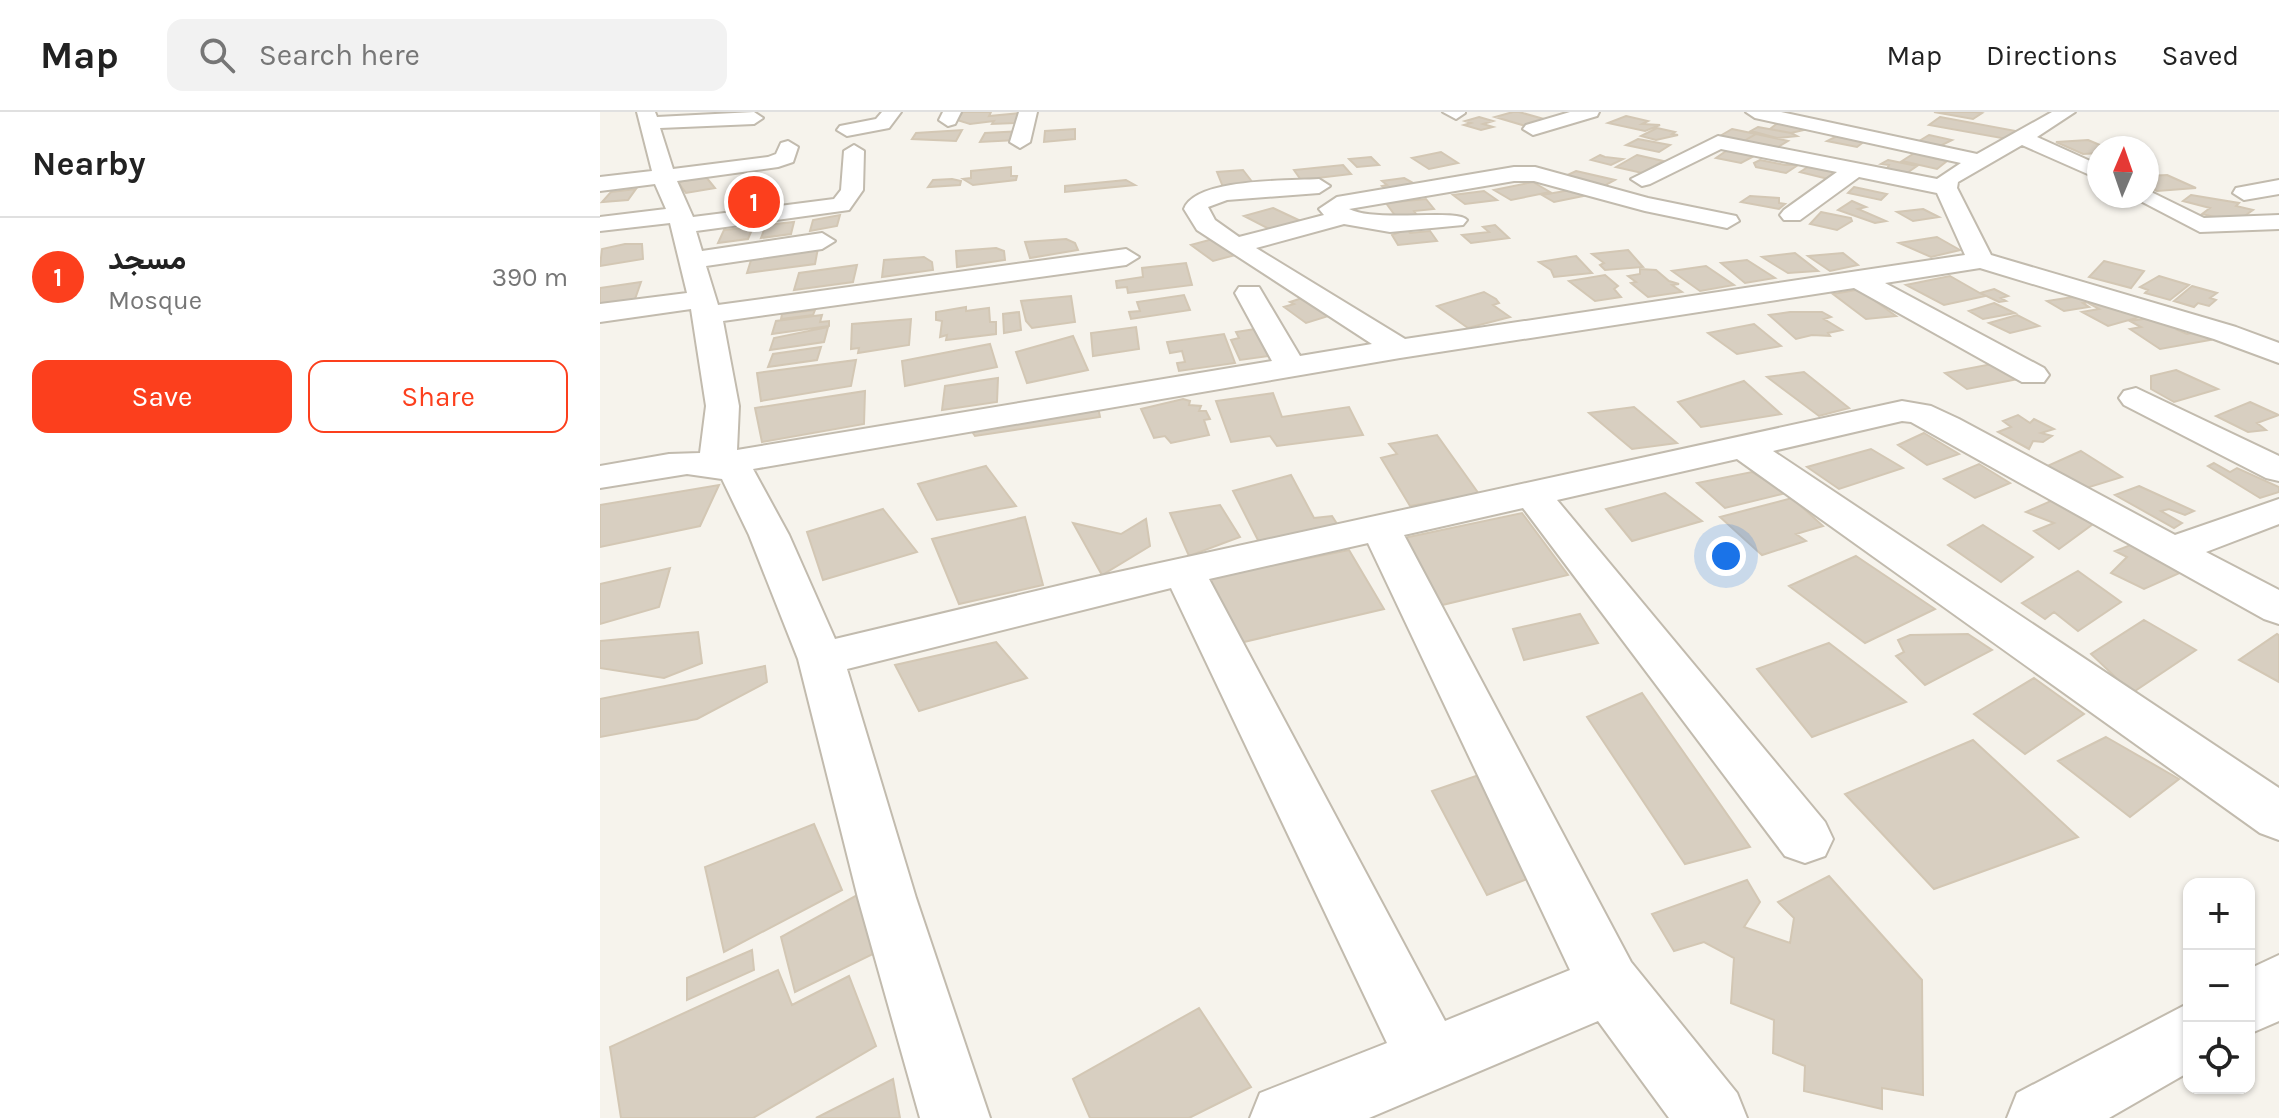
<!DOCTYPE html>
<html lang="en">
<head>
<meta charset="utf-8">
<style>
  :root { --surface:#fff; --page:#f2f2f2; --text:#222; --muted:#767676; --line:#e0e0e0; --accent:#fc3f1d }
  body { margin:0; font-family:Karla,Vazirmatn,sans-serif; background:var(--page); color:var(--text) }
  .controls { position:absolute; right:24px; bottom:24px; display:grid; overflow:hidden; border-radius:16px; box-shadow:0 2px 6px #0004 }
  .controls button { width:72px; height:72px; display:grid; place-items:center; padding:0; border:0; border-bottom:2px solid var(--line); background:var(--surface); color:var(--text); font:40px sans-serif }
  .compass { position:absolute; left:1487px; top:24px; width:72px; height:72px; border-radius:50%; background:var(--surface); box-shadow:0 2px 6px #0004; rotate:2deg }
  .you { position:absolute; left:1126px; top:444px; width:28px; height:28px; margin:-20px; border:6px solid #fff; border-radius:50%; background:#1a73e8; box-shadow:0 0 0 12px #1a73e833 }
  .badge { display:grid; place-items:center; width:52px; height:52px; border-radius:50%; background:var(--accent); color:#fff; font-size:26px; font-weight:700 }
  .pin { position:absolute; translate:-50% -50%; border:4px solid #fff; box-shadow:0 2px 8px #0006 }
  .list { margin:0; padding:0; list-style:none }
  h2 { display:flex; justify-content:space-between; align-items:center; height:104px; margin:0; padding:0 32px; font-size:34px }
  h2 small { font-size:26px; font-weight:400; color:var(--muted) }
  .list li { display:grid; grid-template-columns:52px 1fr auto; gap:24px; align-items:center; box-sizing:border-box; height:120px; padding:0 32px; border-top:2px solid var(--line) }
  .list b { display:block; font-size:30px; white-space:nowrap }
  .list p { margin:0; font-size:26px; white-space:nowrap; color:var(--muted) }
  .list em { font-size:26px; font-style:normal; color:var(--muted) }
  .actions { display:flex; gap:16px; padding:24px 32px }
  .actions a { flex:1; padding:18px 0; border:2px solid var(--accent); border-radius:16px; text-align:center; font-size:28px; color:var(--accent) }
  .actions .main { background:var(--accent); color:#fff }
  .icon { flex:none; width:44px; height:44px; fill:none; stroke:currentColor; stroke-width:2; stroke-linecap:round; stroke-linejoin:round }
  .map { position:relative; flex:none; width:1679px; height:1006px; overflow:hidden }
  header { display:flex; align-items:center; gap:48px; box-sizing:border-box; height:112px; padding:0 40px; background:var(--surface); border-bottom:2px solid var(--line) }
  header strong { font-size:38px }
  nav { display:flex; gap:44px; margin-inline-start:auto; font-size:28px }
  .search { width:560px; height:72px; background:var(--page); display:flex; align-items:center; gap:20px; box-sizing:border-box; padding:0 28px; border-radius:16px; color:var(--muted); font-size:30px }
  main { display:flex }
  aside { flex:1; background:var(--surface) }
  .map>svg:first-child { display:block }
  .building { fill:#d8cfc1; stroke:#d3c7b4; stroke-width:2 }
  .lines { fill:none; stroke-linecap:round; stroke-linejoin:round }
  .minor-casing { stroke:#c2bbae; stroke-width:4 }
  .minor { fill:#fff; fill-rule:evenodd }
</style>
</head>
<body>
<header>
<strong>Map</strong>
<div class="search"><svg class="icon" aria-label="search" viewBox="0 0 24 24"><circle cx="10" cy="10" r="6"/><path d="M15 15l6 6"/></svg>Search here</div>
<nav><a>Map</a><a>Directions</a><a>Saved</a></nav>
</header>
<main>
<aside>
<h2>Nearby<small></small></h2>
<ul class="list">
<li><span class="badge">1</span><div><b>مسجد</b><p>Mosque</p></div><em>390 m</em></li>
</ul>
<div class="actions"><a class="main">Save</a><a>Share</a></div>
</aside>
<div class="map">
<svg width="1679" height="1006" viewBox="0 0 1679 1006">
  <rect width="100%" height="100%" fill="#f6f3ec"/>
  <!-- building -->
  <path class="building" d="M363,0H391L389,4L421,1L415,11L392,12L394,9L370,12L357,8Z
    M913,0H919L951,9L929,15L895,5Z
    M1334,0H1375L1382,1L1373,7Z
    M1026,4L1048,9L1042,12L1060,13L1045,19L1008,11Z
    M879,5L893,9L883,12L893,15L881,18L864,13L871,11L865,9Z
    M1340,5L1416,19L1407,27L1329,13Z
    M1179,10L1208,17L1191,21L1170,17Z
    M1158,15L1191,21L1197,24L1177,26L1151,19Z
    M1057,16L1075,20L1072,22L1078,23L1056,28L1041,24Z
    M475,17V27L444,30L445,19Z
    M1132,17L1156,22L1144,29L1120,24Z
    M362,18L356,29L312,27L316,21Z
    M421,19L417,28L380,30L385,21Z
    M1156,22L1188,29L1178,35L1144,29Z
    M1239,23L1266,28L1257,35L1227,29Z
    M1329,23L1352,28L1338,35L1316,31Z
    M1038,27L1070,33L1059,40L1026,33Z
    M1488,28L1507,36H1499V41L1483,42L1456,30Z
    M1129,37L1158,42L1141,51L1116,46Z
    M841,40L858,51L829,57L812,46Z
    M1316,40L1340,45L1337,47L1347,49L1337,57L1302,49Z
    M1000,43L1005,45L1023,47L1011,53L991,48Z
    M1037,43L1063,49L1042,61L1016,55Z
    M771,45L779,53L757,55L749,47Z
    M1160,48L1185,53H1198L1186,61L1156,55L1154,51Z
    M1288,48L1317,54L1304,63L1285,60L1289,53L1281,52Z
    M1214,51L1251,58L1236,69L1200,60Z
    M743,53L751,62L701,68L694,58Z
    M411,55V64H417L416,68L373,73L363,67L371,66V59Z
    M643,58L653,71L623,75L617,60Z
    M976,59L1015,68L1002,75L963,65Z
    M1567,63L1596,76L1557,79L1547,74V64Z
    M106,65L115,76L86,81L78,70Z
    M804,66L817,73L788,79L782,74L787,73L782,69Z
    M352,67L361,69L360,73L328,75L333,68Z
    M526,68L535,73L465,80V74Z
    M933,70L950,80L911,88L894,78Z
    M1254,75L1287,82L1281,88L1248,81Z
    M36,77L28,88L2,90L11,80Z
    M976,77L988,83L954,90L942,83Z
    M884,79L897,88L865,92L853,83Z
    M1591,83L1639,91L1636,94L1653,98L1636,110L1602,102L1610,96L1583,89Z
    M1150,84L1179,86V91L1185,92L1179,97L1141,90Z
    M826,87L834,97L814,99L819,106L799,109L786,91Z
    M1252,89L1266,95L1258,97L1286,109L1275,111L1238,98Z
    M673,96L705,111L671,118L644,104Z
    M1323,97L1339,105L1313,109L1297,100Z
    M1221,100L1251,106L1252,109L1237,118L1210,112Z
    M240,103L237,114L210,119L213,108Z
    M194,110L191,122L161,126L166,113Z
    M895,113L909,126L871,131L862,123L889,120L883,115Z
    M153,115L148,127L118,131L124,118Z
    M807,117L810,121L830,119L837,129L798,133L792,123Z
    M620,125L643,141L613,149L591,133Z
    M1337,125L1360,138L1331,145L1299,131Z
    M466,127L475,131L478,138L430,146L425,130Z
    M25,132H42L43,147L0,154L2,137Z
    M218,136L215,152L147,161L152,145Z
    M396,136L404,139L405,148L357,155L356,139Z
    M1028,138L1043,155L1005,158L1000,153L1004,151L992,142Z
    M1195,141L1218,159L1188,161L1162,145Z
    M1243,141L1258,153L1230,159L1208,144Z
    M976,144L992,161L954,165L951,158L939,150Z
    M324,145L332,150L333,158L282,165L284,148Z
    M1147,148L1175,166L1145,171L1121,151Z
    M1504,149L1544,159L1531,176L1489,165Z
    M586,151L592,173L528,181L527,175L517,176L516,169L543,165L542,156Z
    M257,153L253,170L194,178L199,161Z
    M1106,154L1134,173L1100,179L1072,159Z
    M1040,157L1056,158L1069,169L1079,172L1072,173L1082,180L1048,185L1031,171L1036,170L1028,164L1040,162Z
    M1005,163L1018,174L1014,177L1021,185L995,189L969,169Z
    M1350,164L1385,184L1344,193L1306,173Z
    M1559,164L1589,173L1570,188L1545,181L1548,178L1540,175Z
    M41,170L35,187L0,193V176Z
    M1592,174L1617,181L1610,186L1616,188L1609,194L1598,191L1594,195L1574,189Z
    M1394,177L1408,184L1401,186L1406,189L1399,190L1380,181Z
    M1256,178H1268L1278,188H1274L1296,204L1266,207L1233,182Z
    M884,180L896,187L899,191L893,193L910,205L868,216L837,194Z
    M584,183L590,198L531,207L529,200L540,199L537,190Z
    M471,184L475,210L432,216L426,209L421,189Z
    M708,184L735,202L706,211L684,195L694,192L690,190Z
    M1473,185L1497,189L1483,191L1489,195L1464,199L1447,189Z
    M1507,189L1547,203L1508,214L1482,200L1499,197L1490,192Z
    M1394,191L1415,201L1383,207L1369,199Z
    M366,195V199L389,196L390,210H396V222L346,228L347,223L340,225L342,209L336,208V200Z
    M215,198L213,203L181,207L182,202Z
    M419,200L421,218L404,221L403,202Z
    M1190,200H1222L1231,205L1224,207L1242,218L1228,221L1230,224L1212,223L1196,227L1169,203Z
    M222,203L220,210L229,209V214L172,222L176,209Z
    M1417,203L1439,214L1410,221L1389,211Z
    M1550,206L1583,217L1578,218L1587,222L1596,220L1610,228L1560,237L1530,217L1541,215L1530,209Z
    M311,207L309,233L258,241L259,236L251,237L252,212Z
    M1154,212L1181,234L1137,242L1108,221Z
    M228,215L224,230L170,238L174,226Z
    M536,215L539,237L493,244L491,221Z
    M668,215L665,234L669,244L640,248L631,228L639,226L636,220Z
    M624,222L635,251L579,259L577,251L585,250L582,239L570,241L567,230Z
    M473,224L488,258L427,271L416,240Z
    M390,232L397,255L305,274L302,249Z
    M221,235L217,248L168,255L173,242Z
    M256,248L251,274L161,289L157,261Z
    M1392,252L1418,267L1367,277L1345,261Z
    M1576,258L1618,277L1574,290L1551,277V264Z
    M1204,260L1249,296L1219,304L1167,265Z
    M398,266L397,290L342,298L345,274Z
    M1144,269L1181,302L1101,315L1078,290Z
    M265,279L264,312L162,330L155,296Z
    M673,281L682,305L749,295L763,323L677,334L670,324L631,330L616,289Z
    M583,287L590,289L589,293L601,294L599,299H606L610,307L604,308L609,323L571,331L565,324L554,326L541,297Z
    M1650,290L1679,303L1657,311L1666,318L1648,320L1616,304Z
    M498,295L500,305L375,324L371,318Z
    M1034,295L1077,331L1032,337L989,301Z
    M1418,303L1430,311L1434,307L1454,317L1441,321L1452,324L1443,330L1433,329L1429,337L1398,320L1411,315L1403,309Z
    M1324,321L1359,342L1327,353L1298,333Z
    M837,323L879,382L810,394L781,346L797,342L789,332Z
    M1271,337L1303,356L1239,377L1207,355Z
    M1481,339L1522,365L1483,377L1445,355Z
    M1614,351L1630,360L1637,356L1679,375V380L1660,386L1608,354Z
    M1379,352L1410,371L1375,386L1344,367Z
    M386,354L416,394L337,408L318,372Z
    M1152,360L1186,381L1125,396L1097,371Z
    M691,363L714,406L732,404L741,418L661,434L633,379Z
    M119,373L100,414L0,435V393Z
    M1539,374L1594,399L1585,403L1569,397L1561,399L1582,411L1574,416L1515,383Z
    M1065,381L1102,409L1032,429L1006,397Z
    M1192,386L1223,414L1196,422L1206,429L1162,443L1120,405Z
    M1453,388L1493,412L1459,437L1434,419L1454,411L1426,400Z
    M620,393L640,425L589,444L570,401Z
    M283,397L317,440L223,468L207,420Z
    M922,401L968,463L838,494L804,426Z
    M425,405L443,473L359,492L332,427Z
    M546,407L550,434L502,463L473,411L521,422Z
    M1383,413L1433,445L1401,470L1348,433Z
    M1533,432L1582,460L1544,477L1511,461L1527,445L1515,439Z
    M749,438L784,497L631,533L600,468Z
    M1256,444L1335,497L1265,531L1189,474Z
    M70,456L59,495L0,512V472Z
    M1478,459L1521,490L1478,519L1454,500L1445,507L1422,491Z
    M980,502L998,531L924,548L913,517Z
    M1544,508L1596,538L1532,581L1491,542Z
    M98,520L102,551L64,566L0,556V529Z
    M1368,522L1392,538L1325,573L1296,544L1304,540L1298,528L1310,523Z
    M1677,522L1679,523V570L1639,548Z
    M396,530L427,566L319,599L295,553Z
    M1229,531L1306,590L1212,625L1157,557Z
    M165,554L167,570L97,607L0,625V587Z
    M1434,566L1484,602L1425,642L1374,602Z
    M1042,581L1150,735L1085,752L987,605Z
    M1506,625L1579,667L1530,705L1458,649Z
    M1373,628L1478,725L1334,777L1245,682Z
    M879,663L937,763L887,783L832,679Z
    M214,712L242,778L124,840L105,755Z
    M1229,764L1322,868L1323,983L1282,976V997L1204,979L1205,954L1173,941L1174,908L1131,891L1134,846L1104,830L1074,839L1052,802L1147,768L1160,790L1144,815L1190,831L1194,806L1178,790Z
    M259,782L273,842L195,880L181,825Z
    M152,838L154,858L87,888V866Z
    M178,858L192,893L249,864L276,934L153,1006H21L10,935Z
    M599,896L651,975L589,1006H490L473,967Z
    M293,967L300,1006H216Z"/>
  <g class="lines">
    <!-- minor casing -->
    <g class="minor-casing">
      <path id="minor" d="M37,0H55L57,5L154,0L163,6L154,12L60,16L73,57L168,45L176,42L181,31L188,29L198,35L193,50L178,55L77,69L93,105L234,87L241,78L244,39L254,33L264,39L263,78L249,98L96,119L102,139L222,121L235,129L222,137L106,154L118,193L526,137L539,145L526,153L123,209L139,294L137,338L672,249L635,181L639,175H659L700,244L772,232L597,118L584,97C595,66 689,69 719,67L730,74L719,81L627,88L608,95L615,108L639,125L724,103L719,97L737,85L914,55H935L1048,86L1136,104L1139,109L1127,116L1045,99L934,69H914L749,97C776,111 858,96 867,108L863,113L790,120L744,112L656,136L805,227L1365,143L1337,81L1259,65L1200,108H1184L1180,103L1184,98L1237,60L1121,37L1050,72L1042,74L1031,67L1118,24L1337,67L1361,51L1155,6L1146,0H1181L1377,42L1452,0H1475L1437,25L1499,53V67L1422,33L1358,70L1357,76L1391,143L1636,215L1679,231V251L1614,227L1380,156L1285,171L1444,256L1449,263L1444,270H1422L1254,176L800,246L153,357L189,423L235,527L491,466L1302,289L1331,294L1359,307L1575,423L1679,387V412L1606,440L1679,478V512L1664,507L1311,310L1302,309L1173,339L1679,676V728L1660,721L1137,347L957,388L1225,710L1233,727L1225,744L1205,751L1185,744L923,396L804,423L1031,850L1137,981L1147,1006H1069L998,909L769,1006H650L660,981L787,931L571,476L247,557L316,786L390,1006H320L258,786L198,547L149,423L122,367L87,362L0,376V354L69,342L100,341L106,294L91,197L0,210V192L87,181L70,111L0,119V105L66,97L55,72L0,79V65L52,59ZM768,431L970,858L845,909L609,467Z
        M282,0H301L289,16L247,24L237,18L240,14L276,7Z
        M343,0H361L355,12L348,14L339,8Z
        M419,0H437L430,30L420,36L410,30Z
        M843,0H865V1L856,7Z
        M970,0H999L997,4L933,23L923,17L926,13Z
        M1679,68V82L1644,88L1633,81L1636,76Z
        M1547,78L1604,106L1679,103V117L1600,120L1531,84H1547Z
        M1536,276L1679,344V369L1666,366L1524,293L1519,286L1524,279Z
        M1679,843V909L1649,922V857Z
        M1589,891V960L1509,1006H1407L1417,981Z"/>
    </g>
    <!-- minor -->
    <use href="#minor" class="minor"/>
  </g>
</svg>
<div class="controls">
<button>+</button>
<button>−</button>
<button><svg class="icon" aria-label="locate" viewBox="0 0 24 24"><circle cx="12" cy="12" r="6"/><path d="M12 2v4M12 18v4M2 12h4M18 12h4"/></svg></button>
</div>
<svg class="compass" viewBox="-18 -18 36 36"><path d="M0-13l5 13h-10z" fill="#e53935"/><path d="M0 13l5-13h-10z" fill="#767676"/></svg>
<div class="you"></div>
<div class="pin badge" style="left:154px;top:90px">1</div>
</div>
</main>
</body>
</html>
